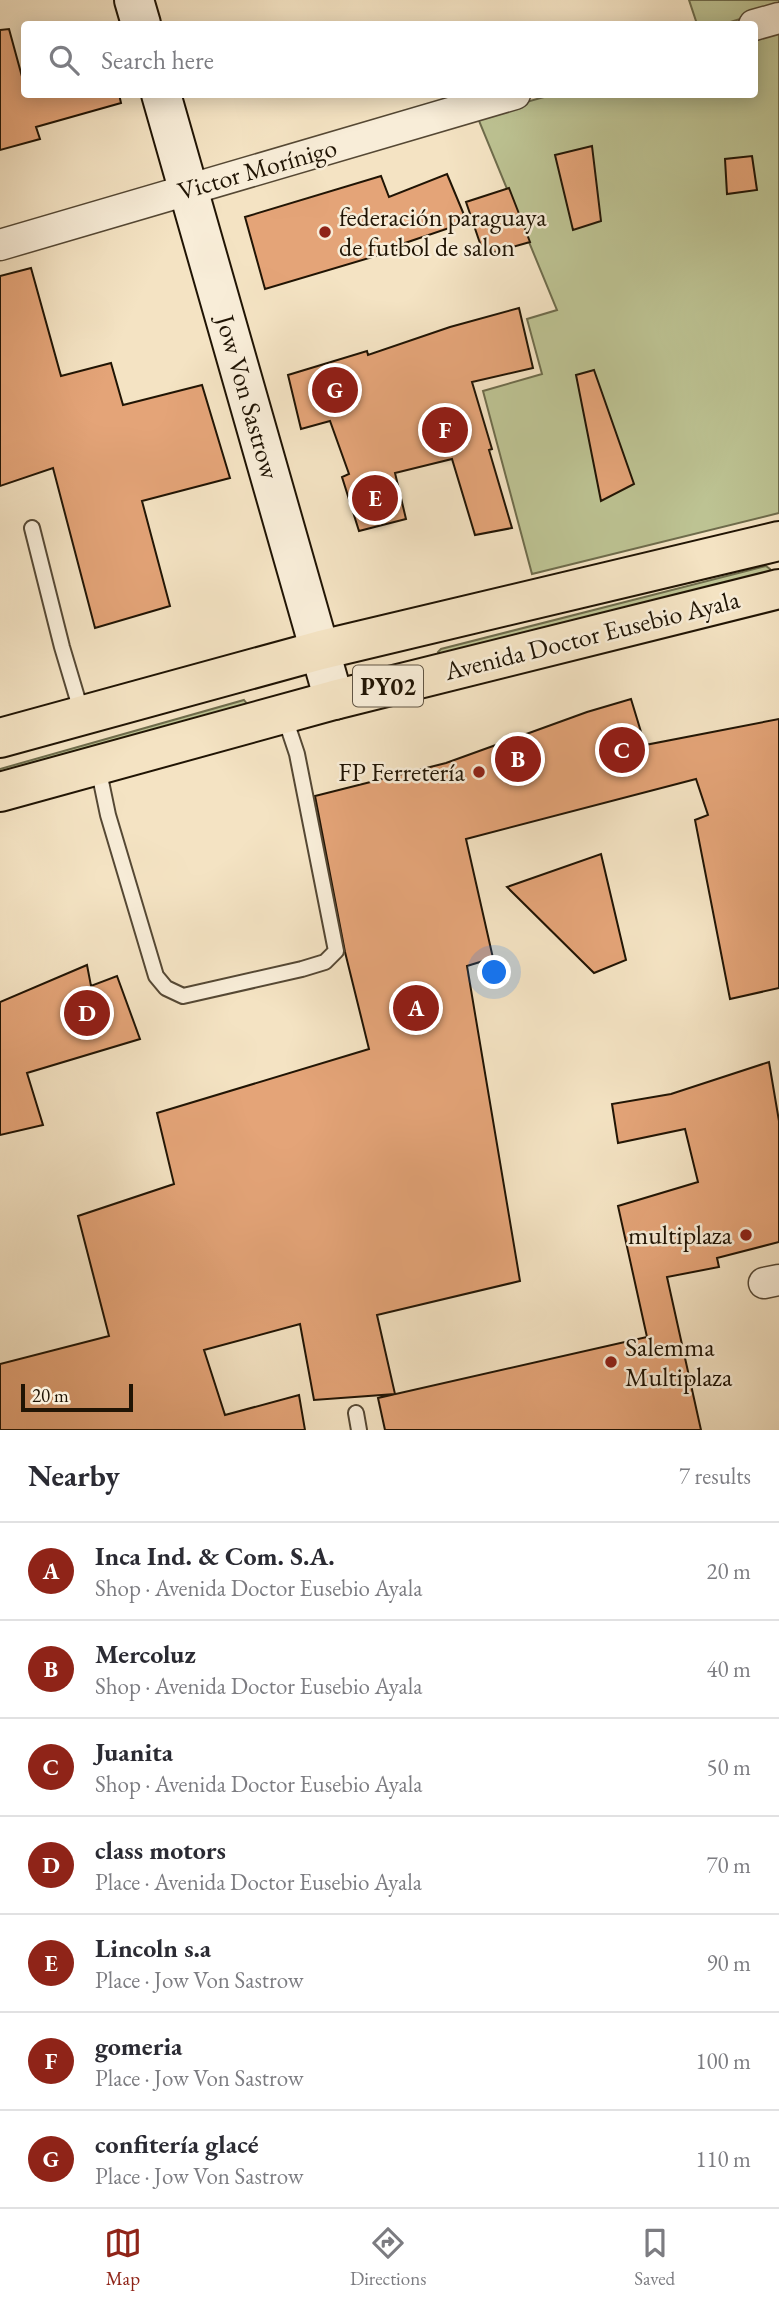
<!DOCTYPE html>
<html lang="en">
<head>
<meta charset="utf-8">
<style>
  :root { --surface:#fff; --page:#f2f2f3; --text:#2b2b33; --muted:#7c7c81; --line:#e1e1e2; --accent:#8f2418 }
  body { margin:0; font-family:"EB Garamond",serif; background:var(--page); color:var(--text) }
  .scale { position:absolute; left:21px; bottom:18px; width:112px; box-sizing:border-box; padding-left:7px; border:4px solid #201404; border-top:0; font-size:19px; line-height:24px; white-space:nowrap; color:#201404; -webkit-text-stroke:5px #f8edd8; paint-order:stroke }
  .you { position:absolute; left:495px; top:973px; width:24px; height:24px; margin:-18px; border:5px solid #fff; border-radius:50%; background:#1a73e8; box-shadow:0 0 0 10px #1a73e833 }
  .badge { display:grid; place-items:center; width:46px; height:46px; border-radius:50%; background:var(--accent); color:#fff; font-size:23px; font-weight:700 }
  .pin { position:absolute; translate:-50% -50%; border:4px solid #fff; box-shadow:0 2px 7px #0006 }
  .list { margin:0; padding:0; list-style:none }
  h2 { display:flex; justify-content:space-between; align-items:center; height:91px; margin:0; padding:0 28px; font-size:30px }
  h2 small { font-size:23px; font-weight:400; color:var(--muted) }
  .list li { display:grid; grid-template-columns:46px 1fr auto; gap:21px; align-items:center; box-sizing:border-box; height:98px; padding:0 28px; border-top:2px solid var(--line) }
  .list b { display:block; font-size:26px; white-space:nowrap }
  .list p { margin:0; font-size:23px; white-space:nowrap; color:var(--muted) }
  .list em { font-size:23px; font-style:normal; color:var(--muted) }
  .icon { flex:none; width:38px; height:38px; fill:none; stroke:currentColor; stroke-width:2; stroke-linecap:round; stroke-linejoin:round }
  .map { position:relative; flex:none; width:779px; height:1430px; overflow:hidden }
  .search { position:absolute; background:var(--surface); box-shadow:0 4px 18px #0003; left:21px; right:21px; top:21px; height:77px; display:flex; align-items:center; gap:18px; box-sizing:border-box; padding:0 24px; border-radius:7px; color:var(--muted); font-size:26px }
  .sheet { height:777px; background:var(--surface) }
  nav { display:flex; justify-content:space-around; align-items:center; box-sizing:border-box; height:98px; border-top:2px solid var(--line); background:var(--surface); font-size:19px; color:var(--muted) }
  nav a { display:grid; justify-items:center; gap:4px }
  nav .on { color:var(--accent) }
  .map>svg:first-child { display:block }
  .green { fill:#bdc393; stroke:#6e6c4c; stroke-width:2 }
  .building { fill:#e4a478; stroke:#201404; stroke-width:2 }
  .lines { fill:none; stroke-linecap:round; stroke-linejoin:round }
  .lane-casing { stroke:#554834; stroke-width:18 }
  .street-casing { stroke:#554834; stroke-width:33 }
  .secondary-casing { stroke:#201404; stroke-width:42 }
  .highway-casing { stroke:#201404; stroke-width:42 }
  .lane { stroke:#f8edd8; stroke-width:14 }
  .street { stroke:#f8edd8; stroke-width:30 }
  .secondary { stroke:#f8edd8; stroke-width:38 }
  .highway { stroke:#f4e3c3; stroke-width:38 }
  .poi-dot { fill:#8f2418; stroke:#f8edd8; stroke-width:2.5 }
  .labels { text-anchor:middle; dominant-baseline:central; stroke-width:5; stroke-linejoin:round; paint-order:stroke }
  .shield { fill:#f8edd8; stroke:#615544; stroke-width:2 }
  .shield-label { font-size:24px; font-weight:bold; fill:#201404 }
  .street-label { font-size:26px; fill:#201404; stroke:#f8edd8 }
  .poi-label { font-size:26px; fill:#201404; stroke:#f8edd8; text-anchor:start }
</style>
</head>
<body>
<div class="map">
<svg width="779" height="1430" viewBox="0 0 779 1430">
  <rect width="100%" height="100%" fill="#f4e3c3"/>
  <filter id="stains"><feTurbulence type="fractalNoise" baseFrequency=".00286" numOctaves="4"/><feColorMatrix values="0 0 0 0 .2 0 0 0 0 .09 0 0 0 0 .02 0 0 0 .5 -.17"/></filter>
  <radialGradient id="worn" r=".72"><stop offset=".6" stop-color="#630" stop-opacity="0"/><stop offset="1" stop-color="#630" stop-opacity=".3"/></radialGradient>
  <!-- green -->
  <path class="green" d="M689,0H779V7L724,24H697Z
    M779,28V513L532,574L483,391L542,374L527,319L557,310L477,116L551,95L754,94L755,35Z
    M766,566L770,569V573L439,655L438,652L441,649Z
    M244,700L248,705L0,779V769Z"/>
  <!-- building -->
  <path class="building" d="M9,29L24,84V94H119L121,103L36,127L40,139L0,150V30Z
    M592,146L601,221L573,230L555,155Z
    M752,156L757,190L727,194L725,159Z
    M447,174L467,222L405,243L406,247L265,289L245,217L381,176L389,197Z
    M509,188L530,242L484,255L466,202Z
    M31,268L61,376L111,363L123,405L202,385L230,478L142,501L170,606L95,628L53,468L0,486V276Z
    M519,308L533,368L472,382L492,449L489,450L512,528L475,535L452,459L395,473L406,519L359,531L342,477L349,474L330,421L301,429L288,375L367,351L368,355L450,327Z
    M594,370L634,484L601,501L576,375Z
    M631,699L645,745L779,719V988L730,999L695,820L708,815L696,779L466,839L493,958L467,966L520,1281L377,1315L395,1394L314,1400L300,1324L204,1350L225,1415L299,1395L305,1430H0V1364L109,1336L78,1216L174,1184L157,1113L369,1049L345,952L315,796L446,763L587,712Z
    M601,854L626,960L594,973L507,887Z
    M87,965L91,986L117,976L140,1039L27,1073L43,1125L0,1135V1002Z
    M769,1062L779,1121V1242L717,1258L719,1267L667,1277L701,1430H385L378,1398L647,1337L618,1206L698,1182L685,1129L618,1143L612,1104L671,1094Z"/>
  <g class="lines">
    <!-- lane casing -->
    <g class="lane-casing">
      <path id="lane" d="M32,528L62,647L82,714
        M98,767L108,815L156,976L166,988L183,996L302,969L325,962L336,951L297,754L284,715
        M356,1413L359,1430"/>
    </g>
    <!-- street casing -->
    <g class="street-casing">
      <path id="street" d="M754,25L779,18
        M0,245L515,94
        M764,1283L779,1280"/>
    </g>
    <!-- secondary casing -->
    <g class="secondary-casing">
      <path id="secondary" d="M134,0L141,24
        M161,94L334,700"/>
    </g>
    <!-- highway casing -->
    <g class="highway-casing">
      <path id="highway" d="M0,738L321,650L779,541
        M0,792L334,700L779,589"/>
    </g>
    <!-- lane -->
    <use href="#lane" class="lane"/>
    <!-- street -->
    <use href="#street" class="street"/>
    <!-- secondary -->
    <use href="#secondary" class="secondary"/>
    <!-- highway -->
    <use href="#highway" class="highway"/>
  </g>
  <!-- markers -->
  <g class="poi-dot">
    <circle cx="325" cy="232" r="7"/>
    <circle cx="479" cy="772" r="7"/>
    <circle cx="746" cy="1235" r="7"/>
    <circle cx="611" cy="1362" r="7"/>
  </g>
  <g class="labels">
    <!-- shield labels -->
    <rect class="shield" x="353" y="665.5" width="70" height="41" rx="5"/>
    <g class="shield-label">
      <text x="388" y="686">PY02</text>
    </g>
    <!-- street labels -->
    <g class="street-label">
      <text transform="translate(257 169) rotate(-16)">Victor Morínigo</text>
      <text transform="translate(248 397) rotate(74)">Jow Von Sastrow</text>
      <text transform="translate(592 635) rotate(-14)">Avenida Doctor Eusebio Ayala</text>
    </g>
    <!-- poi labels -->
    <g class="poi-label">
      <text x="339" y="217">federación paraguaya<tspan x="339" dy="30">de futbol de salon</tspan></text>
      <text x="465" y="772" text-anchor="end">FP Ferretería</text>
      <text x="732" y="1235" text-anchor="end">multiplaza</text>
      <text x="625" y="1347">Salemma<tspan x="625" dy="30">Multiplaza</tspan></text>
    </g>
  </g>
  <rect width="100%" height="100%" filter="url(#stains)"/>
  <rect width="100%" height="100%" fill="url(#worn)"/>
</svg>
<div class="scale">20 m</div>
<div class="you"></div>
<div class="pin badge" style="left:416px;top:1008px">A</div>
<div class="pin badge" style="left:518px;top:759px">B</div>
<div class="pin badge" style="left:622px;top:750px">C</div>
<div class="pin badge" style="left:87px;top:1013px">D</div>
<div class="pin badge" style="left:375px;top:498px">E</div>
<div class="pin badge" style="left:445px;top:430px">F</div>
<div class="pin badge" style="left:335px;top:390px">G</div>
<div class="search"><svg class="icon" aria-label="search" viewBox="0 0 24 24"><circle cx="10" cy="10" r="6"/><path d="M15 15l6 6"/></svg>Search here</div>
</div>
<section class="sheet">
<h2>Nearby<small>7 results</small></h2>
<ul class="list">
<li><span class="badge">A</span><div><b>Inca Ind. &amp; Com. S.A.</b><p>Shop · Avenida Doctor Eusebio Ayala</p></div><em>20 m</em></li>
<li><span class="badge">B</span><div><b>Mercoluz</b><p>Shop · Avenida Doctor Eusebio Ayala</p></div><em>40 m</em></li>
<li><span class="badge">C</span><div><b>Juanita</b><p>Shop · Avenida Doctor Eusebio Ayala</p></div><em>50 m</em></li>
<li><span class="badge">D</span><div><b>class motors</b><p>Place · Avenida Doctor Eusebio Ayala</p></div><em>70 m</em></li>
<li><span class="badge">E</span><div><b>Lincoln s.a</b><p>Place · Jow Von Sastrow</p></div><em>90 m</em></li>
<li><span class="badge">F</span><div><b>gomeria</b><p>Place · Jow Von Sastrow</p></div><em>100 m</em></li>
<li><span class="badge">G</span><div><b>confitería glacé</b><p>Place · Jow Von Sastrow</p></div><em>110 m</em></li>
</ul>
</section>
<nav>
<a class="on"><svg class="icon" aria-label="map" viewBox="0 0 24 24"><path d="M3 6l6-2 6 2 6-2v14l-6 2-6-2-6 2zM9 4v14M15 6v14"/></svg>Map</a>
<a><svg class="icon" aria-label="directions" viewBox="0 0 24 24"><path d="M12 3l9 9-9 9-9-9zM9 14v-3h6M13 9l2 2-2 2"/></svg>Directions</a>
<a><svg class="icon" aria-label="saved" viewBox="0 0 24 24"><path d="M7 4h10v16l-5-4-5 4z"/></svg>Saved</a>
</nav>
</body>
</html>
